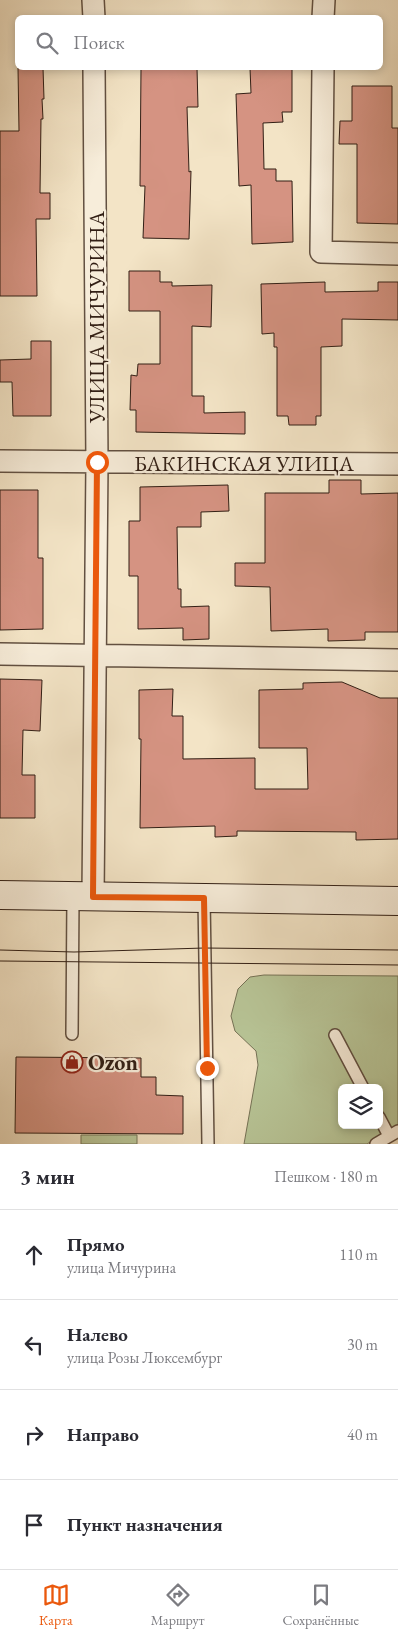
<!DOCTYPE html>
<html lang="ru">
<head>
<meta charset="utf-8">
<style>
  :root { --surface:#fff; --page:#f7f7f7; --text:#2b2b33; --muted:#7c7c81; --line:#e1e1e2; --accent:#ea580c }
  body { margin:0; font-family:"EB Garamond",serif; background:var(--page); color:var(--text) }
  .controls { position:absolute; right:15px; bottom:15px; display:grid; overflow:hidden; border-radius:8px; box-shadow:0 2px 8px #0003 }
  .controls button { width:45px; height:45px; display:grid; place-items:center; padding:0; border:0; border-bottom:1px solid var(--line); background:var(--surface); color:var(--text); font:25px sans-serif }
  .stop { position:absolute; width:15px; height:15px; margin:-11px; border:4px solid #ea580c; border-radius:50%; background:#fff }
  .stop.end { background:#ea580c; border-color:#fff; box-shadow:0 1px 5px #0008 }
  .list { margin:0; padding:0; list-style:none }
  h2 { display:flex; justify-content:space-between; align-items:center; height:65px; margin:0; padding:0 20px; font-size:21px }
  h2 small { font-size:16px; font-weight:400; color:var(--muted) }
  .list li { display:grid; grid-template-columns:32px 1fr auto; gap:15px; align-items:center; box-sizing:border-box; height:90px; padding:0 20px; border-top:1px solid var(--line) }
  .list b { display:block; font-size:19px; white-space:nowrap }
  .list p { margin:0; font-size:16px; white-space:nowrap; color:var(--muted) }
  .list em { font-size:16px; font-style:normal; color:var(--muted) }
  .icon { flex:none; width:28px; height:28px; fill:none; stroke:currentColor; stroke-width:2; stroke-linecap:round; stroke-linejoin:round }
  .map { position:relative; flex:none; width:398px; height:1144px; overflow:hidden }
  .search { position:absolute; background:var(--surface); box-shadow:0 2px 8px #0003; left:15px; right:15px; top:15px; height:55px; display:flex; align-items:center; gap:12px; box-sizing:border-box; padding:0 18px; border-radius:8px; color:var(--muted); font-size:19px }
  .sheet { height:425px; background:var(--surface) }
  nav { display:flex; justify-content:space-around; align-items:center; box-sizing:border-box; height:70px; border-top:1px solid var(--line); background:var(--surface); font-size:14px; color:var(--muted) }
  nav a { display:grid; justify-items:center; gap:2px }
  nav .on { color:var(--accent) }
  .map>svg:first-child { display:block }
  .green { fill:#b8c597; stroke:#757256; fill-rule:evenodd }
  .building { fill:#d59382; stroke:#321f15 }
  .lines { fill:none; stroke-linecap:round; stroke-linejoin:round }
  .service-casing { stroke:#625041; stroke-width:14 }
  .minor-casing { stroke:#625041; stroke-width:24 }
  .secondary-casing { stroke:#321f15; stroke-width:30 }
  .service { stroke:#f7edda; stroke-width:11 }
  .minor { stroke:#f7edda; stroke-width:21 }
  .secondary { stroke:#f7edda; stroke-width:28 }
  .tram { stroke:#321f15; stroke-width:1 }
  .route { stroke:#ea580c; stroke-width:6 }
  .labels { text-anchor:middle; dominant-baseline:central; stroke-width:4.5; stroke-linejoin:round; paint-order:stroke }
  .street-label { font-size:22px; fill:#321f15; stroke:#f7edda }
  .poi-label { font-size:22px; font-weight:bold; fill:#321f15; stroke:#f7edda; text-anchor:start }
</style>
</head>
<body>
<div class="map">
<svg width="398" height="1144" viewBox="0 0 398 1144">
  <rect width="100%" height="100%" fill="#f3e4c6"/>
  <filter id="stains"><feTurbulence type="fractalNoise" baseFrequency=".004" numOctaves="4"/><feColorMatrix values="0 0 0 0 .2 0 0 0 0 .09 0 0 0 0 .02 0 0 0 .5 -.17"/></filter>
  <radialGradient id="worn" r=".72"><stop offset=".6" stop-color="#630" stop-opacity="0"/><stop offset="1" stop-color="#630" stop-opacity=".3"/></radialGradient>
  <!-- green -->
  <path class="green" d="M264,975L398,976V1125L367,1144H244L258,1065L256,1051L235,1031L231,1016L238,989L250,977ZM342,1088H379V1125H342Z
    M81,1135H137V1144H81Z"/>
  <!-- building -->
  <path class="building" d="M18,68H43L44,99H42L43,119H41L40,193H50V219H36L37,296H0V131H19Z
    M141,68H197L198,107H187L189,172L191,171L189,239L143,238L145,186H140Z
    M250,68H292V112H282L283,122L263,123L264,169H276V181H292L293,242L252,244L251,185L239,186L236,94L251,93Z
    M352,86H392V128H398V224L357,223V144H339L340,121H352Z
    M129,271H160V282H172V286L212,285L211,327L192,326V396H204V413L245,412V434L136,432V410H130L131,375L137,376L138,364H160V311H129Z
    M325,282V292L378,291V282H398V320L342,319V346L321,347V416H316V425H289L288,416H277V347H274V333L262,334L261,284Z
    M31,341H51V416H13L12,382H0V360L31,359Z
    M329,480H361V494L398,493V632H365V640L328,641V629L271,631L270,587L235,586V563H265V493H329Z
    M228,485L229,511L201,512V527H177L178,589H181V607L209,606V639L183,640V628L138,629V576H129V521H140V487Z
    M0,490H38V558H43V629L0,630Z
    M0,679L42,680L40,731L23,730L22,775H35V818H0Z
    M342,682L380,698H398V839L356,840V832L237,831V836L215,837V826L140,828L141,739H139V690L173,689L172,716H183V759L255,758V789H308L307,748H259V690L303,689V683Z
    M16,1057L141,1058V1077H156V1095L183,1096V1134L15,1133Z"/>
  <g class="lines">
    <!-- service casing -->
    <g class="service-casing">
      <path id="service" d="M204,898L208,1144
        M72,1034L73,896
        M335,1035L363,1088
        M379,1117L389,1136
        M376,1144L398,1131"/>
    </g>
    <!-- minor casing -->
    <g class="minor-casing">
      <path id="minor" d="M93,0L94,18
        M323,18L324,0
        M323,68L321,252L398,254
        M0,461L398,464
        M0,654L398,660
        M93,897L97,462L94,68"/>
    </g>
    <!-- secondary casing -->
    <g class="secondary-casing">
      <path id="secondary" d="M0,895L398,901"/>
    </g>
    <!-- service -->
    <use href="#service" class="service"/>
    <!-- minor -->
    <use href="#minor" class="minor"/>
    <!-- secondary -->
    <use href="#secondary" class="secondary"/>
    <!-- tram -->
    <path class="tram" d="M0,950L74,952L204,948L398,950
      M0,961L398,965"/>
  </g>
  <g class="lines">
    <!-- route -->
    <path class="route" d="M97,462L93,897L204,898L207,1068"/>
  </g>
  <!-- icons -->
  <defs>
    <g id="shop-ring" transform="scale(1.125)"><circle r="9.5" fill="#f7edda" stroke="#8f2418" stroke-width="1.5"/><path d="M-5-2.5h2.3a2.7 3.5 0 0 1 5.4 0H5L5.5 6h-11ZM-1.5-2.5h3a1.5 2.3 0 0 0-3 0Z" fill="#8f2418"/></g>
  </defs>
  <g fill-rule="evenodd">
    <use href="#shop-ring" x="72" y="1062"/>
  </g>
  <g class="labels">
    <!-- street labels -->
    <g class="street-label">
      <text transform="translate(96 317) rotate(-90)">УЛИЦА МИЧУРИНА</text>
      <text x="244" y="463">БАКИНСКАЯ УЛИЦА</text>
    </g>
    <!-- poi labels -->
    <g class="poi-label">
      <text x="88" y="1062">Ozon</text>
    </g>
  </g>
  <rect width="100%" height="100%" filter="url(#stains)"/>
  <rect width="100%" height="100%" fill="url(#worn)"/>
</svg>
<div class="controls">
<button><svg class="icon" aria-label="layers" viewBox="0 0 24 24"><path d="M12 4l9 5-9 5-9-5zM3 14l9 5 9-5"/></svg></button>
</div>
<div class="stop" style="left:97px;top:462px"></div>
<div class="stop end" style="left:207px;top:1068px"></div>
<div class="search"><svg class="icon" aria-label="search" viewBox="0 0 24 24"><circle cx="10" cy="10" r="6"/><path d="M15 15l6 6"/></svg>Поиск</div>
</div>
<section class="sheet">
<h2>3 мин<small>Пешком · 180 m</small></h2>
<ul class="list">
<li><svg class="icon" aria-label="ahead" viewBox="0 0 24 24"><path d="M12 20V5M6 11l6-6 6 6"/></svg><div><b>Прямо</b><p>улица Мичурина</p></div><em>110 m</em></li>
<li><svg class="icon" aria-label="left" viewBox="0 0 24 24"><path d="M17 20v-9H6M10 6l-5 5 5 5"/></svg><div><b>Налево</b><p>улица Розы Люксембург</p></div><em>30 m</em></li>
<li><svg class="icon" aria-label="right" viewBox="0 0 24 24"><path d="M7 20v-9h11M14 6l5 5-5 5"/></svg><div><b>Направо</b></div><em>40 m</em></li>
<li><svg class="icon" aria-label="arrive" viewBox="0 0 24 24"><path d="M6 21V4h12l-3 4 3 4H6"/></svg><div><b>Пункт назначения</b></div></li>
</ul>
</section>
<nav>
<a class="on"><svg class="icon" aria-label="map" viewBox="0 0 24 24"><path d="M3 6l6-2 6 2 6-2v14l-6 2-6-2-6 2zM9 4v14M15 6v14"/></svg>Карта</a>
<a><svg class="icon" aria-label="directions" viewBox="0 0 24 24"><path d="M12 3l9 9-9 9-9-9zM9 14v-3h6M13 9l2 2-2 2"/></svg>Маршрут</a>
<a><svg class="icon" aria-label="saved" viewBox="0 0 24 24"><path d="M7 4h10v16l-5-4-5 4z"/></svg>Сохранённые</a>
</nav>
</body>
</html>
